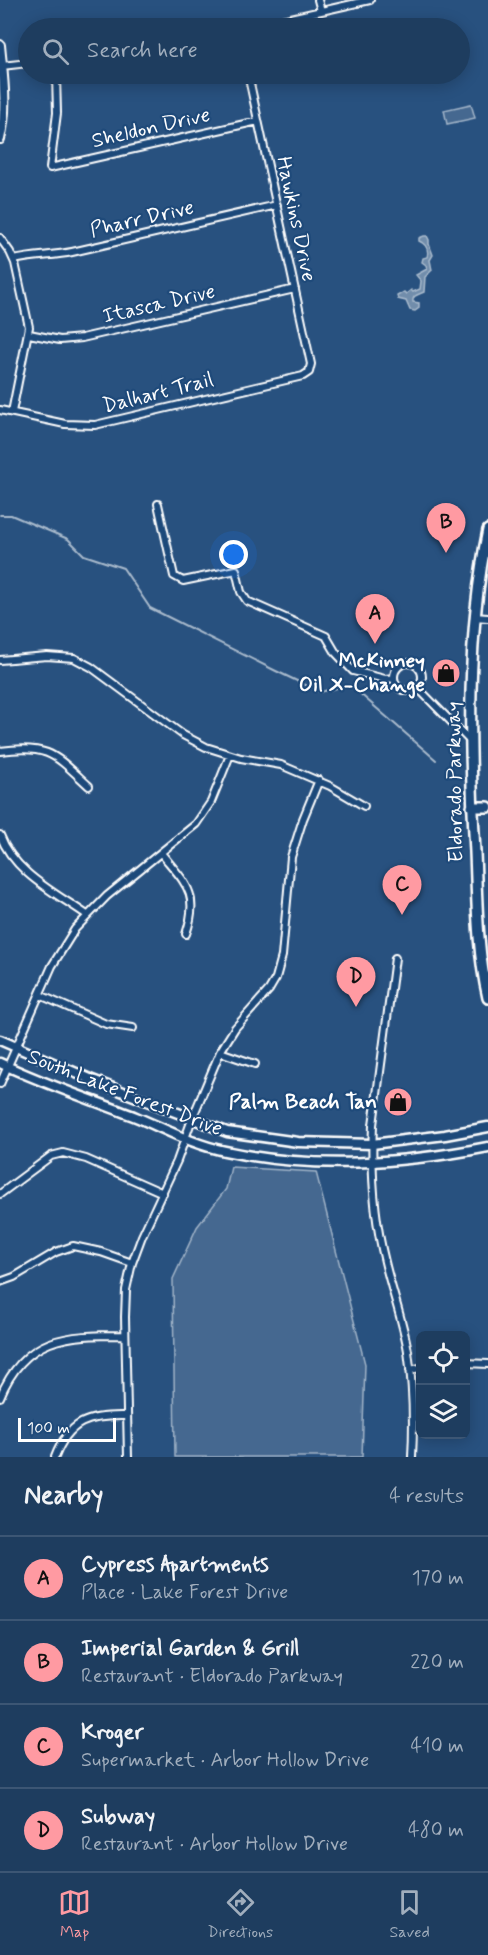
<!DOCTYPE html>
<html lang="en">
<head>
<meta charset="utf-8">
<style>
  :root { --surface:#1e3d5f; --page:#2b4868; --text:#f1f3f6; --muted:#a1aebd; --line:#3c5674; --accent:#ff9aa2 }
  body { margin:0; font-family:Mynerve,sans-serif; background:var(--page); color:var(--text) }
  .controls { position:absolute; right:18px; bottom:18px; display:grid; overflow:hidden; border-radius:9px; box-shadow:0 3px 15px #0003 }
  .controls button { width:54px; height:54px; display:grid; place-items:center; padding:0; border:0; border-bottom:2px solid var(--line); background:var(--surface); color:var(--text); font:30px sans-serif }
  .scale { position:absolute; left:18px; bottom:15px; width:98px; box-sizing:border-box; padding-left:6px; border:3px solid #fff; border-top:0; font-size:16px; line-height:21px; white-space:nowrap; color:#fff; -webkit-text-stroke:4px #1f4a7a; paint-order:stroke }
  .you { position:absolute; left:234px; top:555px; width:21px; height:21px; margin:-15px; border:4px solid #fff; border-radius:50%; background:#1a73e8; box-shadow:0 0 0 9px #1a73e833 }
  .badge { display:grid; place-items:center; width:39px; height:39px; border-radius:50%; background:var(--accent); color:#111; font-size:20px; font-weight:700 }
  .pin { position:absolute; translate:-50% -50px; filter:drop-shadow(0 2px 3px #0008) }
  .pin::after { content:''; position:absolute; top:32px; width:21px; height:18px; background:inherit; clip-path:polygon(0 0,100% 0,50% 100%) }
  .list { margin:0; padding:0; list-style:none }
  h2 { display:flex; justify-content:space-between; align-items:center; height:78px; margin:0; padding:0 24px; font-size:26px }
  h2 small { font-size:20px; font-weight:400; color:var(--muted) }
  .list li { display:grid; grid-template-columns:39px 1fr auto; gap:18px; align-items:center; box-sizing:border-box; height:84px; padding:0 24px; border-top:2px solid var(--line) }
  .list b { display:block; font-size:22px; white-space:nowrap }
  .list p { margin:0; font-size:20px; white-space:nowrap; color:var(--muted) }
  .list em { font-size:20px; font-style:normal; color:var(--muted) }
  .icon { flex:none; width:33px; height:33px; fill:none; stroke:currentColor; stroke-width:2; stroke-linecap:round; stroke-linejoin:round }
  .map { position:relative; flex:none; width:488px; height:1457px; overflow:hidden }
  .search { position:absolute; background:var(--surface); box-shadow:0 3px 15px #0003; left:18px; right:18px; top:18px; height:66px; display:flex; align-items:center; gap:15px; box-sizing:border-box; padding:0 21px; border-radius:33px; color:var(--muted); font-size:22px }
  .sheet { height:414px; background:var(--surface) }
  nav { display:flex; justify-content:space-around; align-items:center; box-sizing:border-box; height:84px; border-top:2px solid var(--line); background:var(--surface); font-size:16px; color:var(--muted) }
  nav a { display:grid; justify-items:center; gap:3px }
  nav .on { color:var(--accent) }
  .map>svg:first-child { display:block }
  .green { fill:#446890; stroke:#a2b4c8; stroke-width:1.5 }
  .water { fill:#718dab; stroke:#aabbcd; stroke-width:1.5 }
  .lines { fill:none; stroke-linecap:round; stroke-linejoin:round }
  .stream { stroke:#aabbcd; stroke-width:2 }
  .minor-casing { stroke:#fff; stroke-width:10 }
  .tertiary-casing { stroke:#fff; stroke-width:12 }
  .secondary-casing { stroke:#fff; stroke-width:13 }
  .primary-casing { stroke:#fff; stroke-width:14 }
  .minor { stroke:#1f4a7a; stroke-width:6 }
  .tertiary { stroke:#1f4a7a; stroke-width:8 }
  .secondary { stroke:#1f4a7a; stroke-width:8 }
  .primary { stroke:#1f4a7a; stroke-width:9 }
  .labels { text-anchor:middle; dominant-baseline:central; stroke-width:4.5; stroke-linejoin:round; paint-order:stroke }
  .street-label { font-size:21px; fill:#fff; stroke:#1f4a7a }
  .poi-label { font-size:21px; font-weight:bold; fill:#fff; stroke:#1f4a7a; text-anchor:end }
</style>
</head>
<body>
<div class="map">
<svg width="488" height="1457" viewBox="0 0 488 1457">
  <rect width="100%" height="100%" fill="#28517f"/>
  <filter id="ink" filterUnits="userSpaceOnUse"><feTurbulence type="fractalNoise" baseFrequency=".0167" numOctaves="2"/><feDisplacementMap in="SourceGraphic" scale="12" xChannelSelector="R" yChannelSelector="G"/><feConvolveMatrix kernelMatrix="1 2 1 2 8 2 1 2 1" color-interpolation-filters="sRGB"/></filter>
  <g filter="url(#ink)">
    <!-- green -->
    <path class="green" d="M471,104L475,118L447,124L444,110Z
      M231,1167L316,1172L365,1364L362,1457H175L173,1279L197,1227L226,1189Z"/>
    <!-- water -->
    <path class="water" d="M424,236H427L429,240V244L433,255L430,260L432,270L425,277L424,292C418,295 412,295 413,302L419,303V308L415,311L410,310L406,301L398,299L397,296L404,292L406,294L411,290L413,292L420,289L421,281L416,275L427,269L426,265L422,262L423,258L427,257C429,250 426,244 419,241V238Z"/>
    <g class="lines">
      <!-- stream -->
      <path class="stream" d="M0,515H11L68,539L84,555L123,568L150,608L276,671L320,692L350,685L436,760"/>
      <!-- minor casing -->
      <g class="minor-casing">
        <path id="minor" d="M318,0L321,11
          M246,28L370,0
          M2,66L28,63
          M56,74L57,113L50,168L258,121
          M0,238L10,252L15,263L29,327L12,412
          M14,260C34,255 53,256 72,252L277,205
          M29,334L60,340L82,338L295,289
          M0,410L65,424L95,425L303,376L309,372L311,364L248,74
          M158,504L174,576L183,581L236,570L241,592L247,601L326,636L336,653L353,671L385,679L394,678
          M474,617L488,618
          M0,660L47,656L74,658L91,667L183,735L206,747L241,758L281,765L330,786L364,806
          M394 677a14 14 0 1 1 28 0a14 14 0 1 1-28 0Z
          M417,687L471,742
          M0,751C49,744 55,755 89,786
          M0,835C14,873 56,893 87,915
          M161,853C186,884 200,893 186,934
          M395,958L373,1125C371,1170 374,1218 385,1262C392,1292 403,1321 408,1351C413,1386 414,1422 412,1457
          M40,995L106,1024L133,1028
          M220,1052L255,1064
          M0,1084L52,966L75,929L107,896L196,824L211,802L230,755
          M0,1194L51,1156L63,1153L86,1159L163,1193
          M0,1282L14,1277L56,1252L73,1246L101,1252L132,1263
          M466,1363L488,1364
          M410,1370L420,1368
          M0,1397C25,1336 66,1335 125,1335
          M55,1457C69,1421 89,1415 126,1416
          M128,1457L125,1317L126,1290L132,1263L142,1236L177,1161L192,1119L220,1052L235,1028L269,990L276,978L282,956L291,857L303,819L319,780"/>
      </g>
      <!-- tertiary casing -->
      <g class="tertiary-casing">
        <path id="tertiary" d="M0,45C3,77 8,107 0,139"/>
      </g>
      <!-- secondary casing -->
      <g class="secondary-casing">
        <path id="secondary" d="M0,1040L90,1079L227,1132L298,1142L372,1144L445,1135L488,1127
          M0,1063C44,1084 90,1099 136,1117C165,1129 194,1145 225,1151C313,1170 401,1164 488,1147"/>
      </g>
      <!-- primary casing -->
      <g class="primary-casing">
        <path id="primary" d="M488,530C466,636 469,745 475,852C477,901 477,950 488,998
          M472,807H488"/>
      </g>
      <!-- minor -->
      <use href="#minor" class="minor"/>
      <!-- tertiary -->
      <use href="#tertiary" class="tertiary"/>
      <!-- secondary -->
      <use href="#secondary" class="secondary"/>
      <!-- primary -->
      <use href="#primary" class="primary"/>
    </g>
  </g>
  <!-- icons -->
  <defs>
    <g id="shop-disc" transform="scale(1.5)"><circle r="9.5" fill="#ff9aa2" stroke="#1f4a7a"/><path d="M-5-2.5h2.3a2.7 3.5 0 0 1 5.4 0H5L5.5 6h-11ZM-1.5-2.5h3a1.5 2.3 0 0 0-3 0Z" fill="#111"/></g>
  </defs>
  <g fill-rule="evenodd">
    <use href="#shop-disc" x="446" y="673"/>
    <use href="#shop-disc" x="398" y="1102"/>
  </g>
  <g class="labels">
    <!-- street labels -->
    <g class="street-label">
      <text transform="translate(151 128) rotate(-13)">Sheldon Drive</text>
      <text transform="translate(142 219) rotate(-13)">Pharr Drive</text>
      <text transform="translate(296 219) rotate(78)">Hawkins Drive</text>
      <text transform="translate(159 304) rotate(-13)">Itasca Drive</text>
      <text transform="translate(158 393) rotate(-14)">Dalhart Trail</text>
      <text transform="translate(455 782) rotate(-91)">Eldorado Parkway</text>
      <text transform="translate(125 1093) rotate(21)">South Lake Forest Drive</text>
    </g>
    <!-- poi labels -->
    <g class="poi-label">
      <text x="425" y="661">McKinney<tspan x="425" dy="24">Oil X-Change</tspan></text>
      <text x="377" y="1102">Palm Beach Tan</text>
    </g>
  </g>
</svg>
<div class="controls">
<button><svg class="icon" aria-label="locate" viewBox="0 0 24 24"><circle cx="12" cy="12" r="6"/><path d="M12 2v4M12 18v4M2 12h4M18 12h4"/></svg></button>
<button><svg class="icon" aria-label="layers" viewBox="0 0 24 24"><path d="M12 4l9 5-9 5-9-5zM3 14l9 5 9-5"/></svg></button>
</div>
<div class="scale">100 m</div>
<div class="you"></div>
<div class="pin badge" style="left:375px;top:644px">A</div>
<div class="pin badge" style="left:446px;top:553px">B</div>
<div class="pin badge" style="left:402px;top:915px">C</div>
<div class="pin badge" style="left:356px;top:1007px">D</div>
<div class="search"><svg class="icon" aria-label="search" viewBox="0 0 24 24"><circle cx="10" cy="10" r="6"/><path d="M15 15l6 6"/></svg>Search here</div>
</div>
<section class="sheet">
<h2>Nearby<small>4 results</small></h2>
<ul class="list">
<li><span class="badge">A</span><div><b>Cypress Apartments</b><p>Place · Lake Forest Drive</p></div><em>170 m</em></li>
<li><span class="badge">B</span><div><b>Imperial Garden &amp; Grill</b><p>Restaurant · Eldorado Parkway</p></div><em>220 m</em></li>
<li><span class="badge">C</span><div><b>Kroger</b><p>Supermarket · Arbor Hollow Drive</p></div><em>410 m</em></li>
<li><span class="badge">D</span><div><b>Subway</b><p>Restaurant · Arbor Hollow Drive</p></div><em>480 m</em></li>
</ul>
</section>
<nav>
<a class="on"><svg class="icon" aria-label="map" viewBox="0 0 24 24"><path d="M3 6l6-2 6 2 6-2v14l-6 2-6-2-6 2zM9 4v14M15 6v14"/></svg>Map</a>
<a><svg class="icon" aria-label="directions" viewBox="0 0 24 24"><path d="M12 3l9 9-9 9-9-9zM9 14v-3h6M13 9l2 2-2 2"/></svg>Directions</a>
<a><svg class="icon" aria-label="saved" viewBox="0 0 24 24"><path d="M7 4h10v16l-5-4-5 4z"/></svg>Saved</a>
</nav>
</body>
</html>
